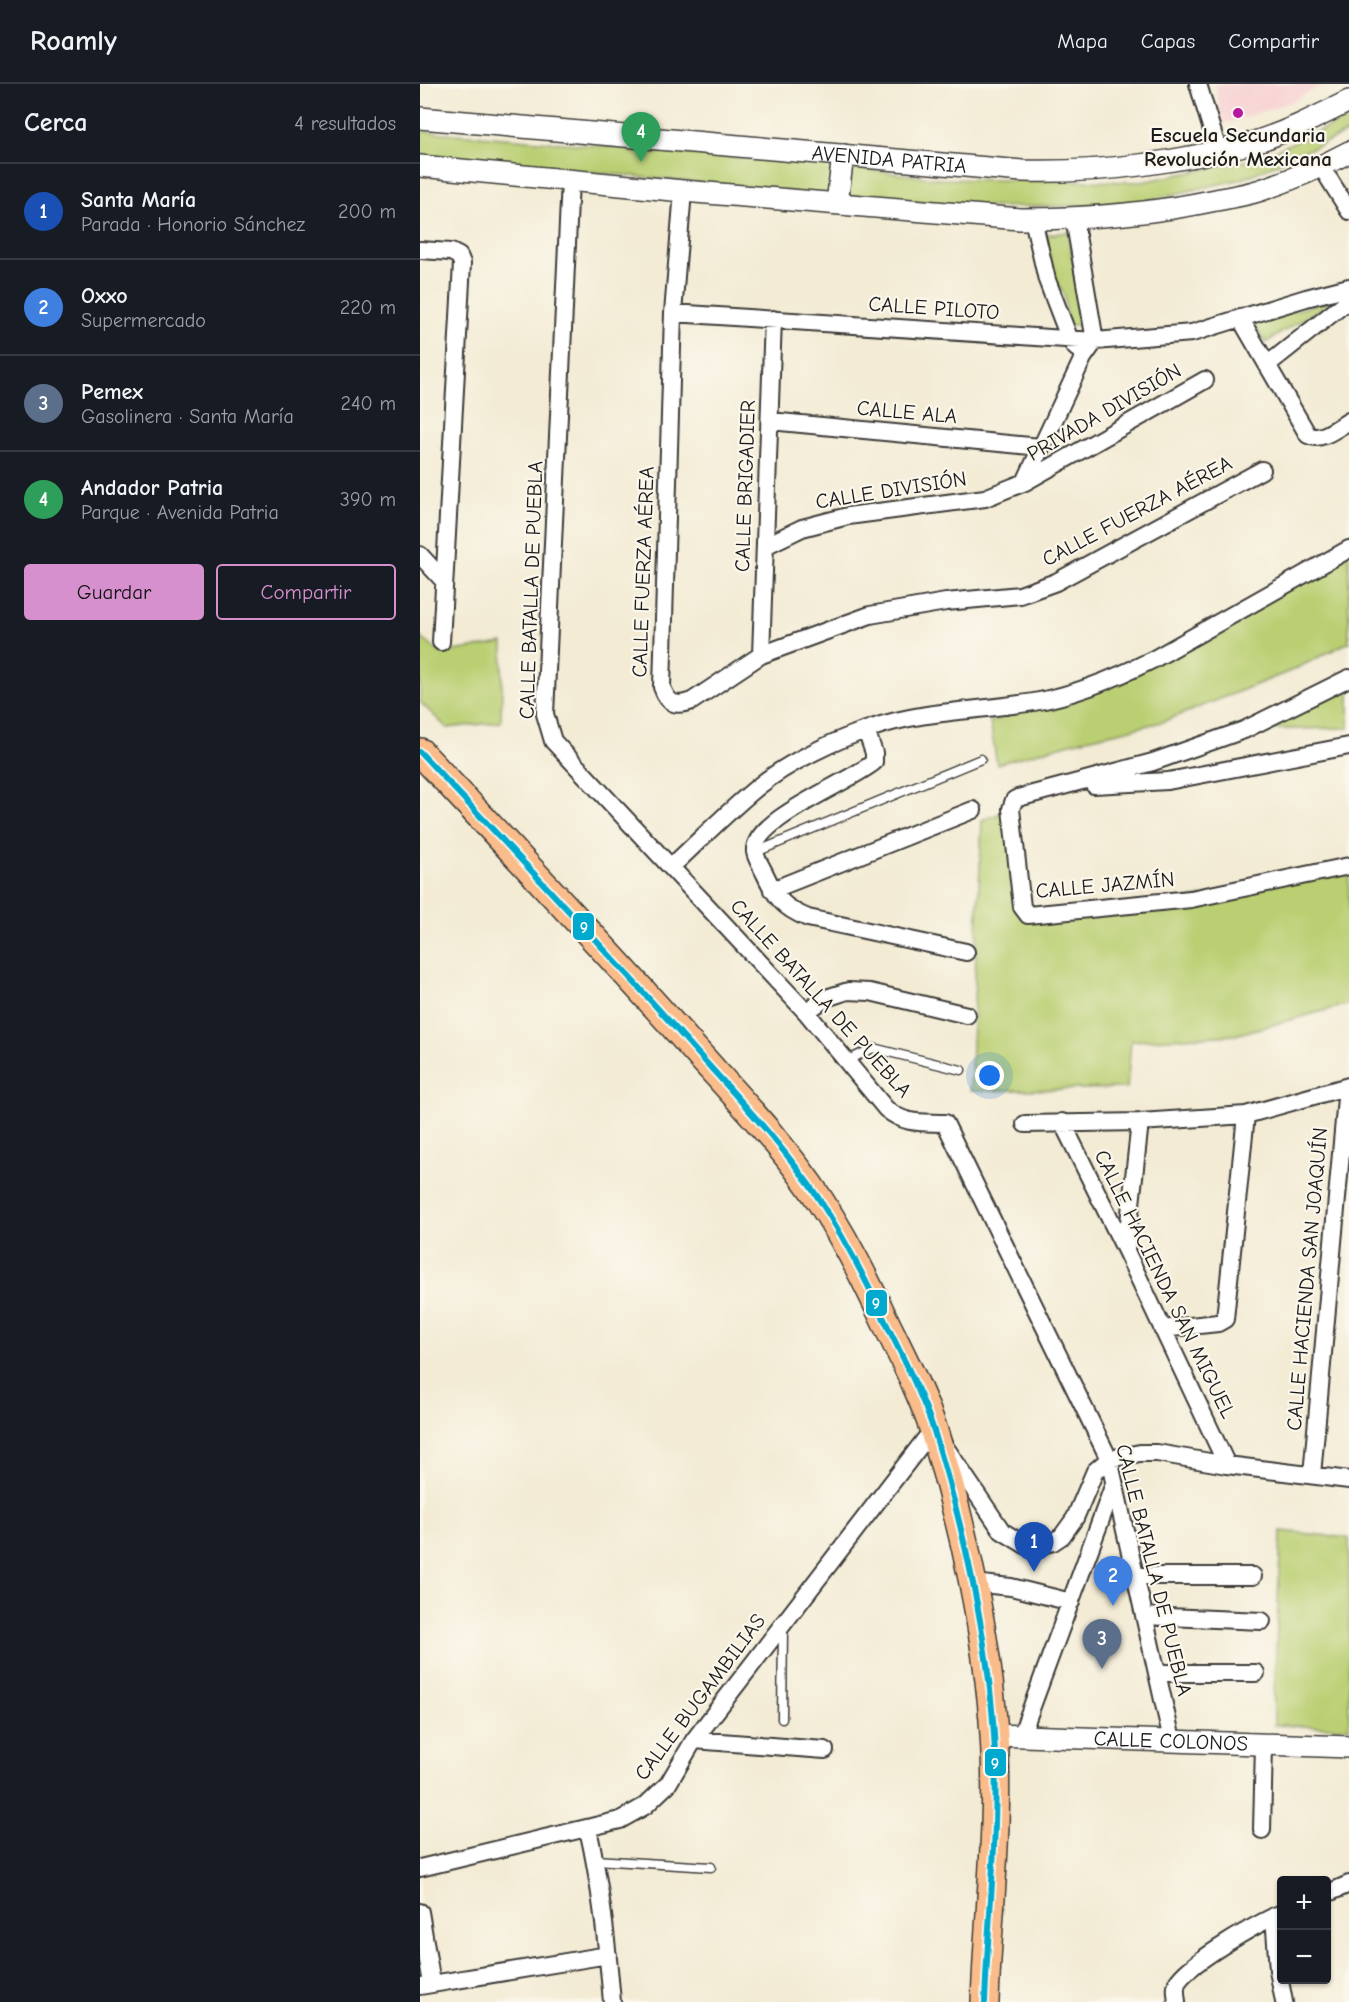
<!DOCTYPE html>
<html lang="es">
<head>
<meta charset="utf-8">
<style>
  :root { --surface:#171b24; --page:#242831; --text:#f1f3f6; --muted:#9ea1a6; --line:#363941; --accent:#d690ce }
  body { margin:0; font-family:"Comic Neue",sans-serif; background:var(--page); color:var(--text) }
  .controls { position:absolute; right:18px; bottom:18px; display:grid; overflow:hidden; border-radius:6px; box-shadow:0 2px 4px #0004 }
  .controls button { width:54px; height:54px; display:grid; place-items:center; padding:0; border:0; border-bottom:2px solid var(--line); background:var(--surface); color:var(--text); font:30px sans-serif }
  .you { position:absolute; left:570px; top:992px; width:21px; height:21px; margin:-15px; border:4px solid #fff; border-radius:50%; background:#1a73e8; box-shadow:0 0 0 9px #1a73e833 }
  .badge { display:grid; place-items:center; width:39px; height:39px; border-radius:50%; background:var(--accent); color:#fff; font-size:20px; font-weight:700 }
  .pin { position:absolute; translate:-50% -50px; filter:drop-shadow(0 2px 3px #0008) }
  .pin::after { content:''; position:absolute; top:32px; width:21px; height:18px; background:inherit; clip-path:polygon(0 0,100% 0,50% 100%) }
  .list { margin:0; padding:0; list-style:none }
  h2 { display:flex; justify-content:space-between; align-items:center; height:78px; margin:0; padding:0 24px; font-size:26px }
  h2 small { font-size:20px; font-weight:400; color:var(--muted) }
  .list li { display:grid; grid-template-columns:39px 1fr auto; gap:18px; align-items:center; box-sizing:border-box; height:96px; padding:0 24px; border-top:2px solid var(--line) }
  .list b { display:block; font-size:22px; white-space:nowrap }
  .list p { margin:0; font-size:20px; white-space:nowrap; color:var(--muted) }
  .list em { font-size:20px; font-style:normal; color:var(--muted) }
  .actions { display:flex; gap:12px; padding:18px 24px }
  .actions a { flex:1; padding:14px 0; border:2px solid var(--accent); border-radius:6px; text-align:center; font-size:21px; color:var(--accent) }
  .actions .main { background:var(--accent); color:#111 }
  .map { position:relative; flex:none; width:929px; height:1918px; overflow:hidden }
  header { display:flex; align-items:center; gap:36px; box-sizing:border-box; height:84px; padding:0 30px; background:var(--surface); border-bottom:2px solid var(--line) }
  header strong { font-size:28px }
  nav { display:flex; gap:33px; margin-inline-start:auto; font-size:21px }
  main { display:flex }
  aside { flex:1; background:var(--surface) }
  .map>svg:first-child { display:block }
  .built { fill:#f7cfd0 }
  .green { fill:#bacf72; stroke:#6b7647; stroke-width:1.5 }
  .lines { fill:none; stroke-linecap:round; stroke-linejoin:round }
  .service-casing { stroke:#3c3b38; stroke-width:11 }
  .minor-casing { stroke:#3c3b38; stroke-width:20 }
  .tertiary-casing { stroke:#3c3b38; stroke-width:24 }
  .trunk-casing { stroke:#3c3b38; stroke-width:30 }
  .service { stroke:#fff; stroke-width:8 }
  .minor { stroke:#fff; stroke-width:16 }
  .tertiary { stroke:#fff; stroke-width:21 }
  .trunk { stroke:#f9bc8a; stroke-width:27 }
  .bus-1-casing { stroke:#fbf7ec; stroke-width:10 }
  .bus-1 { stroke:#00a9ce; stroke-width:6 }
  .poi-dot { fill:#b5179e; stroke:#fbf7ec; stroke-width:2 }
  .labels { text-anchor:middle; dominant-baseline:central; stroke-width:4.5; stroke-linejoin:round; paint-order:stroke }
  .poi-label { font-size:21px; font-weight:bold; fill:#1c1c1c; stroke:#fbf7ec }
  .street-label { font-size:21px; fill:#1c1c1c; stroke:#fbf7ec }
  .line-badge { stroke:#fbf7ec; stroke-width:2 }
  .badge-label { font-size:16px; text-anchor:middle; font-weight:bold; fill:#fff }
</style>
</head>
<body>
<header>
<strong>Roamly</strong>
<nav><a>Mapa</a><a>Capas</a><a>Compartir</a></nav>
</header>
<main>
<aside>
<h2>Cerca<small>4 resultados</small></h2>
<ul class="list">
<li><span class="badge" style="background:#1a4fb4">1</span><div><b>Santa María</b><p>Parada · Honorio Sánchez</p></div><em>200 m</em></li>
<li><span class="badge" style="background:#3f7fe0">2</span><div><b>Oxxo</b><p>Supermercado</p></div><em>220 m</em></li>
<li><span class="badge" style="background:#5c6f8a">3</span><div><b>Pemex</b><p>Gasolinera · Santa María</p></div><em>240 m</em></li>
<li><span class="badge" style="background:#2e9e5b">4</span><div><b>Andador Patria</b><p>Parque · Avenida Patria</p></div><em>390 m</em></li>
</ul>
<div class="actions"><a class="main">Guardar</a><a>Compartir</a></div>
</aside>
<div class="map">
<svg width="929" height="1918" viewBox="0 0 929 1918">
  <rect width="100%" height="100%" fill="#fbf7ec"/>
  <filter id="ink" filterUnits="userSpaceOnUse"><feTurbulence type="fractalNoise" baseFrequency=".0167" numOctaves="2"/><feDisplacementMap in="SourceGraphic" scale="12" xChannelSelector="R" yChannelSelector="G"/><feConvolveMatrix kernelMatrix="1 2 1 2 8 2 1 2 1" color-interpolation-filters="sRGB"/></filter>
  <filter id="wash" filterUnits="userSpaceOnUse"><feTurbulence type="fractalNoise" baseFrequency=".008" numOctaves="4" result="noise"/><feDisplacementMap in="SourceGraphic" scale="24" xChannelSelector="R" yChannelSelector="G"/><feGaussianBlur stdDeviation="1.35" result="paint"/><feColorMatrix in="noise" values="0 0 0 0 0 0 0 0 0 0 0 0 0 0 0 0 0 1.4 0 .05"/><feComposite in="paint" operator="in"/></filter>
  <g filter="url(#wash)">
    <rect width="100%" height="100%" fill="#f3ebd4"/>
    <!-- built -->
    <path class="built" d="M795,0H904L870,18L802,41Z"/>
    <!-- green -->
    <path class="green" d="M929,34V48L822,95L705,121L559,123L385,109L0,71V47L409,81L521,95L722,98L835,75Z
      M648,148L663,239L648,242L644,211L634,193L625,151Z
      M917,214L845,259L834,239Z
      M929,466V558L873,586L742,638L654,658L577,680L570,638L706,589Z
      M0,553L21,569L83,559L81,638L27,644L0,618Z
      M929,593V644L824,646Z
      M591,725L604,828L771,815L929,782V920L815,951L711,957L707,1004L550,1007L562,736Z
      M861,1447L929,1454V1644L854,1641V1613Z"/>
  </g>
  <g filter="url(#ink)">
    <g class="lines">
      <!-- service casing -->
      <g class="service-casing">
        <path id="service" d="M336,768L561,675
          M427,977L453,964L541,986
          M362,1635L363,1545
          M175,1776L291,1783"/>
      </g>
      <!-- minor casing -->
      <g class="minor-casing">
        <path id="minor" d="M778,0L798,66
          M901,82L929,127
          M150,96L125,630L133,657L386,928L466,1025C486,1041 500,1038 525,1039L689,1375L752,1656
          M263,107L253,229L242,603C248,620 255,623 272,617L341,571L450,531L526,518L600,511L636,498L842,386
          M613,135L627,196L650,256L656,264
          M0,166L31,168L39,172L42,179L21,558
          M253,229L675,257L772,249L886,214L929,203
          M820,234L888,351C901,358 917,344 929,337
          M847,281L929,216
          M350,337L621,363
          M605,398L663,274L675,257L654,134
          M345,462L382,444L428,432L565,414L605,398L785,296
          M0,471L23,496
          M341,571L353,235
          M929,594L824,646L733,678L598,714L594,716L591,725L602,823L608,831L771,815L929,782
          M446,646L454,669V678C431,698 331,736 335,768C336,775 342,783 345,790C356,814 363,824 388,834L546,868
          M674,701L748,697L929,662
          M252,782C280,756 308,727 339,702C367,679 417,655 452,644C504,626 560,627 614,618C656,611 696,594 734,575L929,465
          M352,806L553,726
          M386,928L406,914L428,907L450,908L547,931
          M642,1038L706,1167L807,1381
          M605,1040L720,1038L826,1031L929,1002
          M706,1166L720,1038
          M742,1245L798,1239L805,1235L826,1031
          M892,1391L927,1003
          M715,1492H833
          M552,1499L591,1503L651,1518
          M724,1532L842,1537
          M737,1589H836
          M601,1652L694,1400
          M274,1656L405,1666
          M168,1745C181,1802 187,1860 192,1918
          M842,1746L844,1660
          M0,1784L200,1736L225,1722L248,1700L274,1656L513,1345L582,1447L605,1461L614,1463L633,1458L642,1452L655,1434L675,1387L689,1375L720,1369H737L807,1381L929,1396
          M906,1810L929,1800
          M0,1828L12,1900
          M854,1832L858,1886L864,1918
          M0,1902L188,1871
          M757,1918C756,1910 754,1902 759,1896C774,1876 838,1839 862,1829"/>
      </g>
      <!-- tertiary casing -->
      <g class="tertiary-casing">
        <g id="tertiary">
          <path id="s1" d="M0,34L602,87C677,89 755,79 828,60C863,50 897,33 929,17"/>
          <path d="M0,82L263,107L600,135C666,135 731,130 796,116C811,113 826,111 841,106C871,96 901,83 929,68"/>
          <path d="M417,119L423,71"/>
          <path id="s2" d="M574,1651L929,1663"/>
        </g>
      </g>
      <!-- trunk casing -->
      <g class="trunk-casing">
        <path id="trunk" d="M0,668C92,766 185,864 274,965C317,1013 363,1061 399,1115C424,1153 445,1194 464,1235C482,1272 501,1308 514,1347C543,1441 568,1553 574,1651C580,1740 568,1829 565,1918"/>
      </g>
      <!-- service -->
      <use href="#service" class="service"/>
      <!-- minor -->
      <use href="#minor" class="minor"/>
      <!-- tertiary -->
      <use href="#tertiary" class="tertiary"/>
      <!-- trunk -->
      <use href="#trunk" class="trunk"/>
      <!-- bus-1 casing -->
      <g class="bus-1-casing">
        <path id="bus-1" d="M0,668C92,766 185,864 274,965C317,1013 363,1061 399,1115C424,1153 445,1194 464,1235C482,1272 501,1308 514,1347C543,1441 568,1553 574,1651C580,1740 568,1829 565,1918"/>
      </g>
      <!-- bus-1 -->
      <use href="#bus-1" class="bus-1"/>
    </g>
  </g>
  <!-- markers -->
  <circle class="poi-dot" cx="818" cy="29" r="6"/>
  <g class="labels">
    <!-- poi labels -->
    <g class="poi-label">
      <text x="818" y="51">Escuela Secundaria<tspan x="818" dy="24">Revolución Mexicana</tspan></text>
    </g>
    <!-- street labels -->
    <g class="street-label">
      <text stroke="none"><textPath href="#s1" startOffset="471">AVENIDA PATRIA</textPath></text>
      <text transform="translate(514 224) rotate(4)">CALLE PILOTO</text>
      <text transform="translate(487 328) rotate(5)">CALLE ALA</text>
      <text transform="translate(684 328) rotate(-30)">PRIVADA DIVISIÓN</text>
      <text transform="translate(325 402) rotate(-88)">CALLE BRIGADIER</text>
      <text transform="translate(471 406) rotate(-9)">CALLE DIVISIÓN</text>
      <text transform="translate(717 427) rotate(-28)">CALLE FUERZA AÉREA</text>
      <text transform="translate(223 488) rotate(-88)">CALLE FUERZA AÉREA</text>
      <text transform="translate(111 506) rotate(-88)">CALLE BATALLA DE PUEBLA</text>
      <text transform="translate(685 801) rotate(-5)">CALLE JAZMÍN</text>
      <text transform="translate(401 914) rotate(48)">CALLE BATALLA DE PUEBLA</text>
      <text transform="translate(887 1195) rotate(-85)">CALLE HACIENDA SAN JOAQUÍN</text>
      <text transform="translate(745 1200) rotate(64)">CALLE HACIENDA SAN MIGUEL</text>
      <text transform="translate(734 1486) rotate(76)">CALLE BATALLA DE PUEBLA</text>
      <text transform="translate(280 1613) rotate(-53)">CALLE BUGAMBILIAS</text>
      <text stroke="none"><textPath href="#s2" startOffset="177">CALLE COLONOS</textPath></text>
    </g>
  </g>
  <g class="line-badge">
    <rect x="152" y="828" width="23" height="29" rx="6" fill="#00a9ce"/>
    <rect x="445" y="1205" width="23" height="28" rx="6" fill="#00a9ce"/>
    <rect x="564" y="1664" width="23" height="29" rx="6" fill="#00a9ce"/>
  </g>
  <g class="badge-label">
    <text x="164" y="849">9</text>
    <text x="456" y="1225">9</text>
    <text x="575" y="1685">9</text>
  </g>
</svg>
<div class="controls">
<button>+</button>
<button>−</button>
</div>
<div class="you"></div>
<div class="pin badge" style="left:614px;top:1488px;background:#1a4fb4">1</div>
<div class="pin badge" style="left:693px;top:1522px;background:#3f7fe0">2</div>
<div class="pin badge" style="left:682px;top:1585px;background:#5c6f8a">3</div>
<div class="pin badge" style="left:221px;top:78px;background:#2e9e5b">4</div>
</div>
</main>
</body>
</html>
